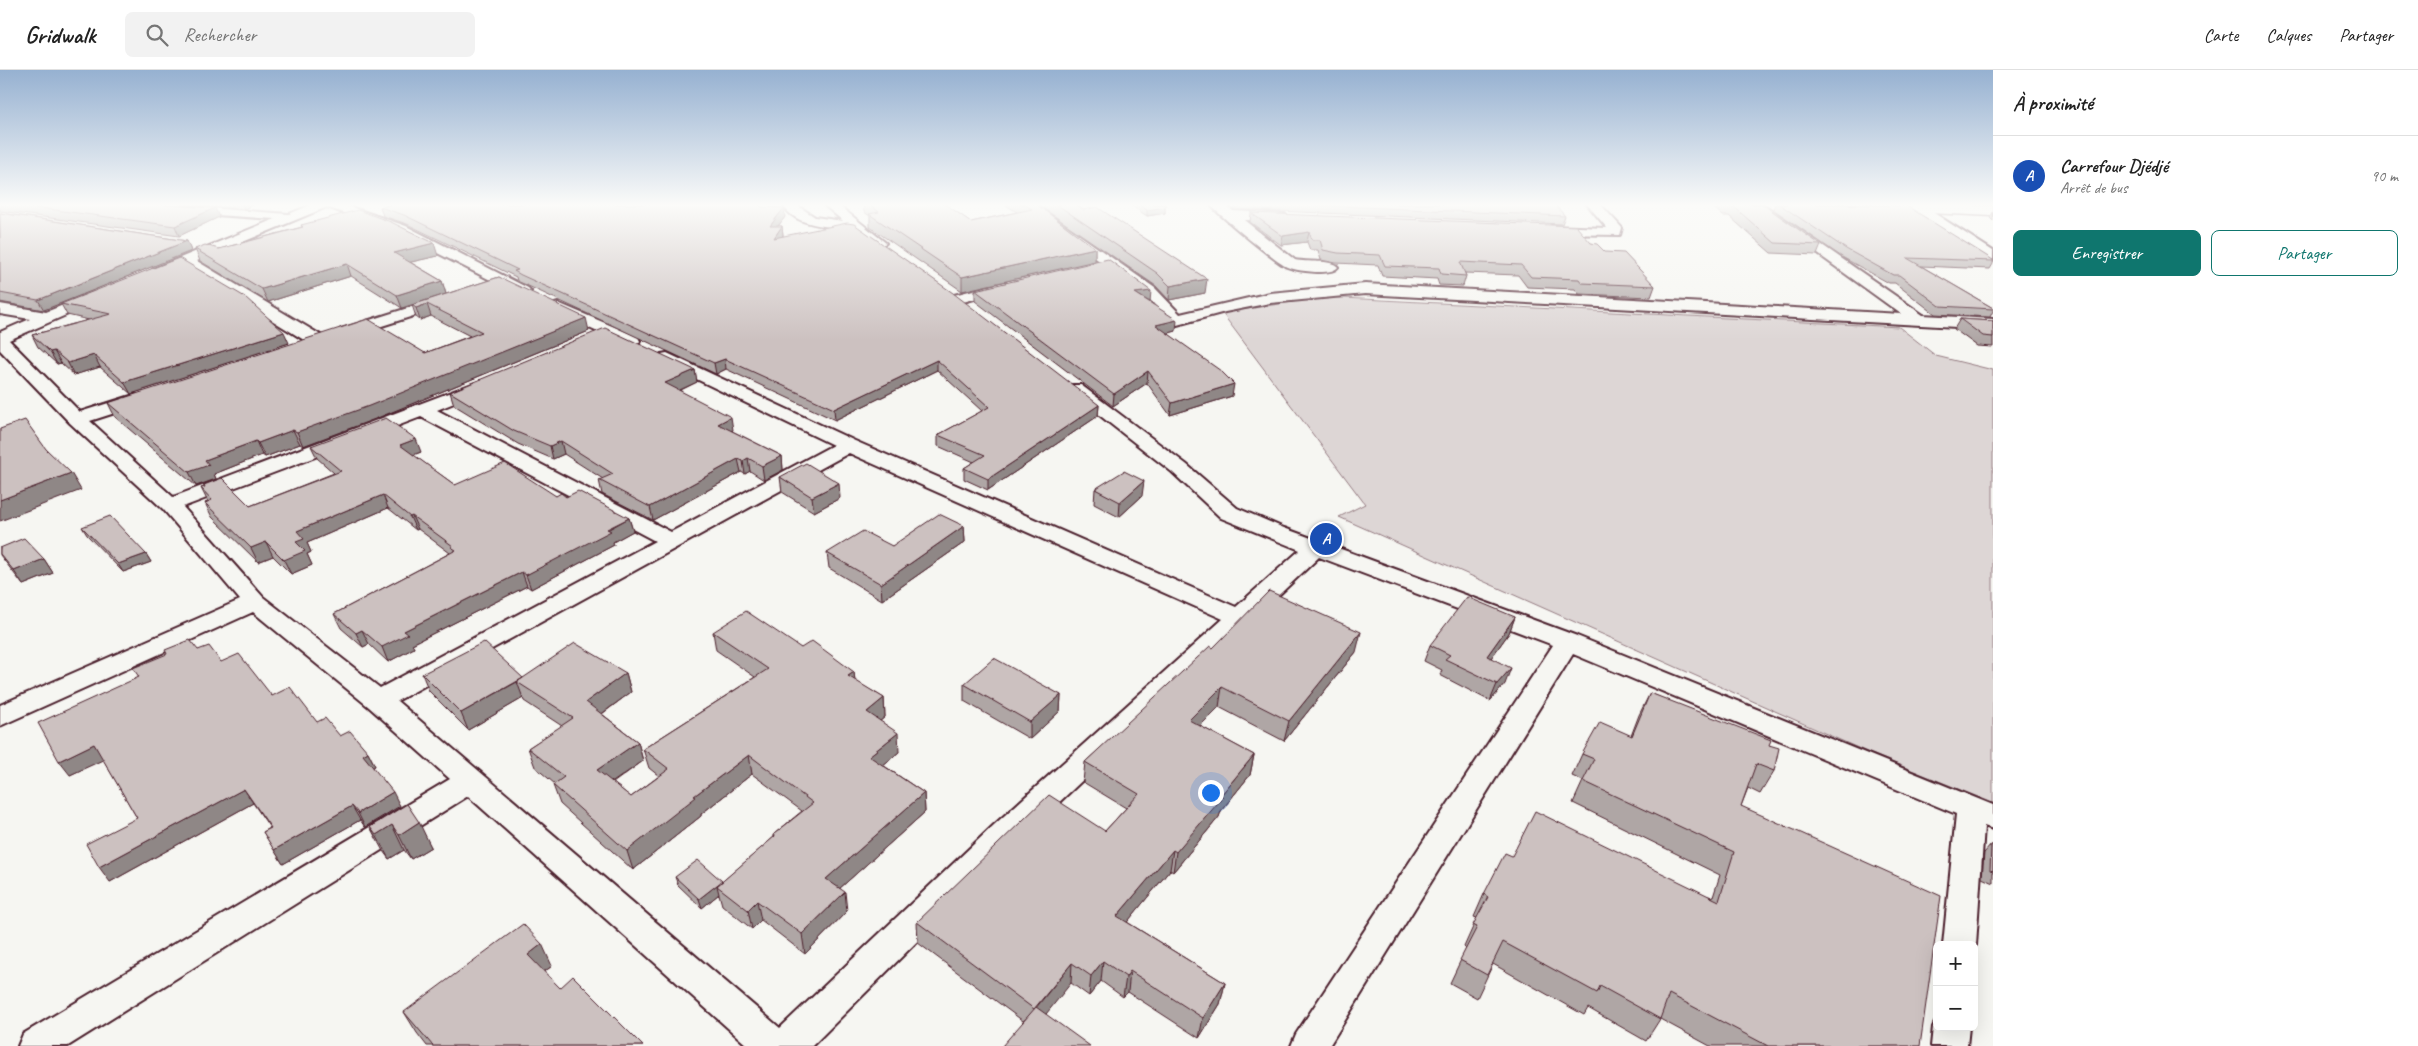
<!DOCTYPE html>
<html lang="fr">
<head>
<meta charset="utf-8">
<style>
  :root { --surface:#fff; --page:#f2f2f2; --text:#222; --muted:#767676; --line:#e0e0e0; --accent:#0f766e }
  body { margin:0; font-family:Caveat,sans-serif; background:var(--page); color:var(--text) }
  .controls { position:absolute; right:15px; bottom:15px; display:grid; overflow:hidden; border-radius:8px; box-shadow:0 5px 20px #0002 }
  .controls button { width:45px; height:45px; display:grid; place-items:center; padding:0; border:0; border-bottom:1px solid var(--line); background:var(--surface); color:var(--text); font:25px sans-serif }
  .you { position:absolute; left:1210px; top:722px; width:18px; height:18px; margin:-12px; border:4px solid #fff; border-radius:50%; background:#1a73e8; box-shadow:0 0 0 8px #1a73e833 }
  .badge { display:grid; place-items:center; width:32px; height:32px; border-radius:50%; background:var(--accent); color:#fff; font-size:16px; font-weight:700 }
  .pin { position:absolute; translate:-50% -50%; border:2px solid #fff; box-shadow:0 1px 5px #0006 }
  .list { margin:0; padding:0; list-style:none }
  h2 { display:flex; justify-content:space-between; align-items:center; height:65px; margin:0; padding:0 20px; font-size:21px }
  h2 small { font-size:16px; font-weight:400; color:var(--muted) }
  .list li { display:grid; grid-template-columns:32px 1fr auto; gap:15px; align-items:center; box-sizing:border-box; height:80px; padding:0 20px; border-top:1px solid var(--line) }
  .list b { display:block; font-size:19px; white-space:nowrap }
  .list p { margin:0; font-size:16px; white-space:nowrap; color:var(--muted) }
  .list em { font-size:16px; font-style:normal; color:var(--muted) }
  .actions { display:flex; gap:10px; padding:15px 20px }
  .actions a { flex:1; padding:11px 0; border:1px solid var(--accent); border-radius:8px; text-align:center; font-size:18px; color:var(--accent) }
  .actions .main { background:var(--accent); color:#fff }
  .icon { flex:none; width:28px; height:28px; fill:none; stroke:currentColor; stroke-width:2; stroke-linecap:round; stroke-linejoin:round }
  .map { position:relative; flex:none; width:1993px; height:976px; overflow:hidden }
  header { display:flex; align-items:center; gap:30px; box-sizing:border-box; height:70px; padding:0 25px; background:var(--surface); border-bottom:1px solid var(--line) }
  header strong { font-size:24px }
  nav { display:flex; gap:28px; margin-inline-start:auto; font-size:18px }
  .search { width:350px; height:45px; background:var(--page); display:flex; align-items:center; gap:12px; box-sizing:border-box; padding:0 18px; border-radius:8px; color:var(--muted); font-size:19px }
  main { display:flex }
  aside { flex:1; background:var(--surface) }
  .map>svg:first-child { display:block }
  .green { fill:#ddd6d5; stroke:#947a80 }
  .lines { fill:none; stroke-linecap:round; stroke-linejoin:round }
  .minor-casing { stroke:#4a1f2b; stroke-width:4 }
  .tertiary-casing { stroke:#4a1f2b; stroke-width:3 }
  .minor { fill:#f6f6f2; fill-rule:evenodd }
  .tertiary { fill:#f6f6f2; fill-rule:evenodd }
  .wall { fill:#afa6a5; stroke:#4a1f2b }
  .shaded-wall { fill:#8f8786; stroke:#4a1f2b }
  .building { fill:#ccc1c0; stroke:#4a1f2b }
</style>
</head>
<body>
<header>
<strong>Gridwalk</strong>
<div class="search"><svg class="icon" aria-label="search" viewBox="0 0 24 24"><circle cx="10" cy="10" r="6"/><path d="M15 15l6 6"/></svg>Rechercher</div>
<nav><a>Carte</a><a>Calques</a><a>Partager</a></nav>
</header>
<main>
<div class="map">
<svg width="1993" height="976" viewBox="0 0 1993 976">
  <rect width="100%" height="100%" fill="#f6f6f2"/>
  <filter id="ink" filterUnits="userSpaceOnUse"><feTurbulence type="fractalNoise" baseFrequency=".02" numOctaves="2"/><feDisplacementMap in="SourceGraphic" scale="10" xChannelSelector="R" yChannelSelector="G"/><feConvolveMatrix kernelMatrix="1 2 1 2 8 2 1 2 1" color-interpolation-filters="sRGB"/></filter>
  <g filter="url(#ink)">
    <!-- green -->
    <path class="green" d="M1324,227L1899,257L1936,286L1993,300V733L1867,682L1339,447L1365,434L1222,243Z"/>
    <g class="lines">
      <!-- minor casing -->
      <g class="minor-casing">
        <path id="minor" d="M313,134H342L406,156L528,218L531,221L528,224H518L396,162L327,137L197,191L324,267L326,271L324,275H312L185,196L158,206L151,202L153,199L275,149L186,143L181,142L179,139L181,136L289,144Z
          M782,134H795L815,147L843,151L823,134H837L886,173L879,177C869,175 863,163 853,161C828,154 797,159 782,134Z
          M1021,134H1035L1155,218L1180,244L1270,223L1365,214L1901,244L1749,134H1763L1923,245L1993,249V259L1365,224L1270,233L1225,242L1177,255L1171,253L1145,224Z
          M1210,134H1224L1233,141L1285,144L1287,147L1285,150L1280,151L1244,150L1295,190C1306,193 1332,189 1338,197C1332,206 1297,201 1287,197C1277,193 1215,142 1210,134Z
          M1587,134H1600L1622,158L1620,165L1551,164L1544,160L1551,156L1607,158Z
          M1910,134H1920L1993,181V191L1910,140L1909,137Z
          M1004,212L1012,217L1009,220L959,233L951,228L954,225Z
          M93,223L98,225L101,228L98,231L9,270L80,342L134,325H146L149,329L146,333L90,351L173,427L480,311L486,312L489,316L486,320L437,340L671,462L833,375L661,292L658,288L661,284L667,283L855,371L1236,537L1300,480L1221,448L1172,402L1066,319L1069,315H1081L1186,394L1237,438L1284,458L1577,566L1993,735V759L1984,756L1976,875L1974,878V875H1943L1956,744L1573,584L1329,976H1291L1296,964L1553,575L1319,487L1017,772L812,976H748L468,726L68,976H18L23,964L450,709L369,637L253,542L0,656V635L240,530L163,439L70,353L0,280V262L30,249L0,244V234L46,242ZM421,347L655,471L380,618L263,527L183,437ZM849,383L1223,549L995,754L780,958L397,631Z
          M443,227L451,232L448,235L347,267L341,265L339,262L341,259Z
          M558,233L638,267L640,271L638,275H626L552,241L550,238L552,235Z
          M1937,949V957H1969L1967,976H1931L1933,957Z"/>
      </g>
      <!-- tertiary casing -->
      <g class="tertiary-casing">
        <path id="tertiary" d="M1837,134H1940L1993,136V146L1845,139Z"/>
      </g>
      <!-- minor -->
      <use href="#minor" class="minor"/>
      <!-- tertiary -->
      <use href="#tertiary" class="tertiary"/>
    </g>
    <!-- wall -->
    <path class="wall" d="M0,134H153L219,147L179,166L0,141Z
      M184,134H254L244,139Z
      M863,134H945L971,152L1017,142L1004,134H1036L1095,178V191L962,221L870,157V146L864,142Z
      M1037,134H1077L1083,140L1205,223L1169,230L1156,216Z
      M1132,134H1165V143L1147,146L1132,136Z
      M1235,134H1554L1565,146L1562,154L1234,139Z
      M1710,134H1762L1821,175L1817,185L1771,183L1729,146H1723Z
      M1775,134H1833L1993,190V194L1990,199L1921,196L1993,238V241L1990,247L1935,244L1895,213H1889L1842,187L1773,139Z
      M380,137H761L785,147L778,156H782L783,165V166L1099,335L1098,346L988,420L964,409V398L974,392L938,376V365L982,341L937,300L835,350L726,299L716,304L524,214L517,211L516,207L407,154L383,146Z
      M1993,142V151L1990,148Z
      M0,143L187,171L191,181L44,240L0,232Z
      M1251,143L1591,173L1655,216L1651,227L1579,224L1575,219L1527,217L1518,205L1465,203L1466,206L1463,216L1439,215L1437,209L1382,206L1378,195L1336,193L1321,190L1318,180H1310L1307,172L1281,175L1250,152Z
      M301,155L438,186L410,192L442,211L446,224L402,238L351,206L268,232L200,191L195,179H219L302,157Z
      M499,207L589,261L375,349L303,376L300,374L265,387L262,385L214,404L216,409L196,416L115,347L108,333L425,283L470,266L431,246L420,250L416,247L412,235Z
      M975,220L1176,261L1168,263L1232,326L1170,345L1147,313L1113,336L975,231Z
      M61,234L289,273L131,324L100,297L74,305L61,293L57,294L38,277L32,265L89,250L67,245Z
      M1960,249L1993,251V277L1977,276L1954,259Z
      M695,300L697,312L679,321L733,360L732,361L782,386L783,400L764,410L750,401L745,404L741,402L653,450L602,424L599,410L603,409L564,384L553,389L518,374L454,335L450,322Z
      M311,376L421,382L413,385L455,415L566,427L629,448L633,461L613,472L614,475L531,519L527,516L412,574L414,578L388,592L369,574L363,577L341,558L334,544L450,483L418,459L416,460L388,438L307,473L311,482L307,484L312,495L291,504L273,486L258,492L212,447L205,433L208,432L201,418L204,417V415L250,436L334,403L317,388Z
      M780,407L840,428L814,442L782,422Z
      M1095,419L1142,426L1119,447L1094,434Z
      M964,456L965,472L882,530L829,498L827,483L892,476Z
      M82,457L146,484L151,492L123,502L87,465Z
      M0,478L44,489L53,503L23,515L0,485Z
      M1515,547L1509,563L1491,588L1505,614L1490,631L1440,605L1442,600L1424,591L1430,575Z
      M713,562L801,578L854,602L855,611L884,628L885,647L880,651L899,682L883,695L924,723L925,742L840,818L847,841L805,884L761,850L752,859L722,835L719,824L702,838L678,815L675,807L722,812L774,767V764L802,741L752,704L701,744V746L633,800L560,734L553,715L555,714L535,697L528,678L562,656L524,631L523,628L468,660L429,621L422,604L523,608L626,603L631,622L602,644L638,672L643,691L613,713L631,727L659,706L649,698L643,679L755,607L716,580Z
      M1213,578L1356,582L1284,671L1219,637L1200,656L1254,685L1250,705L1221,741L1219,747L1173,802L1170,800L1127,852L1225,913L1220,934L1199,968L1128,922L1123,927L1101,911L1089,926L1071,913L1023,951L918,873L917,852L1105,761L1126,738L1083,712L1085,692Z
      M198,580L221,592L272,626L317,652L340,666L368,682L375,696L373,698L400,736L365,757L360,750L283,794L263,762L270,758L253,733L110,812L137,748L103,689L70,705Z
      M964,614L1061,625L1060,641L1030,669L964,631Z
      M1650,623L1769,675L1774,701L1760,724L1748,718L1741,736L1920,976H1710L1660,949L1646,971L1588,938L1584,945L1493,894L1477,928L1450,913L1466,879L1464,877L1477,848L1474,847L1484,824L1512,786L1713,827L1720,805L1573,733L1583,711L1572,706L1582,684L1631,666L1639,645Z
      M407,734L431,777L411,789L404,780L389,789L383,781L370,757Z
      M1991,775H1993V813L1982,808L1984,783Z
      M552,896L544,902L560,918L643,976H427L417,963L404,942Z"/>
    <!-- shaded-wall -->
    <path class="shaded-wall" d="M242,134H254L244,139Z
      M1165,137V143L1147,146V140Z
      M215,138L219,147L179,166L175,156Z
      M784,138L785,147L771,165L770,156Z
      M782,156L783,165L775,177L774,168Z
      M1309,162L1307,172L1281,175L1283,166Z
      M187,171L191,181L44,240L38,230Z
      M434,173L438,186L398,195L394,183Z
      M1095,178V191L962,221V207Z
      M347,194L351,206L268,232L262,219Z
      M1207,209L1205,223L1169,230L1170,216Z
      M442,211L446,224L402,238L397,225Z
      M1151,221L1150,232L1135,223Z
      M427,234L431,246L420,250L416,238Z
      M586,248L589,261L375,349L303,376L297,362Z
      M1177,250L1176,261L1155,267L1156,255Z
      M284,262L289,273L131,324L124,312Z
      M54,281L61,293L57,294L50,282Z
      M94,285L100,297L74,305L68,293Z
      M725,289L726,299L716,304L714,293Z
      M937,290V300L835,350L834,339Z
      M695,300L697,312L667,326L665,313Z
      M1148,301L1147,313L1113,336L1114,324Z
      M1234,314L1232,326L1170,345L1172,333Z
      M1099,335L1098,346L988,420V409Z
      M731,347L733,360L720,367L718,354Z
      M293,360L300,374L265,387L258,373Z
      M416,369L421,382L405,388L400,375Z
      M256,371L262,385L214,404L216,409L196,416L189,402L205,390Z
      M561,371L564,384L553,389L550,376Z
      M782,386L783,400L764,410L762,396Z
      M748,388L750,401L745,404L743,391Z
      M738,389L741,402L653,450L650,437Z
      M71,403L81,420L0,451V430Z
      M1144,411L1142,426L1119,447L1120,432Z
      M839,413L840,428L814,442L812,427Z
      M383,425L388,438L307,473L311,482L307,484L312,495L291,504L284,490L296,472L297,461Z
      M412,446L418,459L416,460L410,447Z
      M629,448L633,461L613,472L614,475L531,519L526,505Z
      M964,456L965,472L882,530L881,514Z
      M266,472L273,486L258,492L251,478Z
      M146,484L151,492L123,502L118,494Z
      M44,489L53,503L23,515L14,501Z
      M522,502L527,516L412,574L414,578L388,592L382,577L404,561Z
      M1515,547L1509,563L1481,602L1487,586Z
      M362,560L369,574L363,577L356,563Z
      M1361,562L1356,582L1284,671L1289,651Z
      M1511,598L1505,614L1490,631L1497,614Z
      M854,602L856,620L848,606Z
      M626,603L631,622L592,651L586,632Z
      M517,612L523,628L468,660L461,643Z
      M1222,617L1219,637L1186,670L1189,650Z
      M1061,625L1060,641L1030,669V652Z
      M884,628L885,647L868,661L867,642Z
      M898,663L899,682L871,705L869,686Z
      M638,672L643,691L603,719L597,700Z
      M94,674L105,689L70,705L59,691Z
      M368,682L375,696L370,699L363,685Z
      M749,685L752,704L701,744V746L633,800L627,781L694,726Z
      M1254,685L1250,705L1221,741L1219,747L1173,802L1176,782L1221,725Z
      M244,719L253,733L110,812L99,797Z
      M393,722L400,736L365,757L358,743Z
      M924,723L925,742L829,828L826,809Z
      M352,736L360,750L283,794L274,780Z
      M419,752L431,777L411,789L399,765Z
      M392,755L404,780L389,789L376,765Z
      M1173,780L1170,800L1115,867L1117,846Z
      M722,811L717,816L719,824L702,838L699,829Z
      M845,822L847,841L805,884L802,864Z
      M757,831L761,850L752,859L748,840Z
      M542,874L552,896L537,907L528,885Z
      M1103,891L1101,911L1089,926L1091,906Z
      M1072,893L1071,913L1034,959L1035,939Z
      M1130,901L1128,922L1123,927L1126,907Z
      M1225,913L1220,934L1199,968L1203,948Z"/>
    <!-- building -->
    <path class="building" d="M10,134H152L215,138L175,156Z
      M393,134H760L761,137L784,138L770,156H782L774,168L847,153L854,154L953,223L1099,335L988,409L964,398L985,385L938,365L989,337L937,290L834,339L725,289L714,293L521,205L514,201L518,200L404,145L380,137Z
      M869,134H945L971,152L1032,139L1023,134H1036L1095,178L962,207L869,144L879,142Z
      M1056,134H1076L1083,140L1097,137L1207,209L1170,216L1157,203Z
      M1138,134H1165V137L1147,140Z
      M1294,134H1554L1565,146Z
      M1724,134H1762L1821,175L1775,173L1733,136H1727Z
      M1779,134H1833L1907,136L1993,190V191L1907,188L1993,238V239L1940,236L1899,205H1893L1846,179Z
      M358,140L391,152L434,173L394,183L442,211L397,225L347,194L262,219L195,179L205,175L219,179L303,157L301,155Z
      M0,143L187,171L38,230L0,223Z
      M1251,143L1576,156L1591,173L1597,174L1605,182L1624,183L1655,216L1582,213L1579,209L1531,207L1521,195L1460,192L1466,206L1441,204L1439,198L1385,196L1380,185L1338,183L1323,180L1320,170H1312L1309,162L1283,166Z
      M179,188L245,227L284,262L124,312L94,285L68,293L54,281L50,282L32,265L111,244L61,234Z
      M1108,189L1151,221L1135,223L1177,250L1156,255L1221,301L1234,314L1172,333L1148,301L1114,324L975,220Z
      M499,207L586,248L369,336L297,362L293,360L258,373L256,371L205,390L209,395L189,402L108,333L368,249L425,283L482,262L427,234L416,238L412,235Z
      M1960,249L1993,251V267L1983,266Z
      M605,258L695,300L665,313L731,347L718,354L782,386L762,396L748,388L743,391L738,389L650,437L599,410L613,404L561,371L550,376L514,361L450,322Z
      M386,348L416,369L400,375L455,415L505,393L556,426L561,423L566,427L578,421L629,448L607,459L611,461L526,505L522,502L404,561L408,564L382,577L362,560L356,563L334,544L456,480L451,477L453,476L412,446L410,447L383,425L297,461L304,469L296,472L305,481L284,490L266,472L251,478L205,433L212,430L201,418L205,417L204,415L222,408L250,436L341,401L311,376Z
      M25,350L46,379L71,403L0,430V359Z
      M806,393L839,413L812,427L780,407Z
      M1124,401L1144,411L1120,432L1095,419Z
      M939,444L964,456L881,514L827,483L863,461L892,476Z
      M110,446L146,484L118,494L82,457Z
      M24,468L44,489L14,501L0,484V478Z
      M1269,521L1361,562L1289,651L1222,617L1189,650L1254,685L1221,725L1223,727L1176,782L1173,780L1117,846L1225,913L1203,948L1130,901L1126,907L1103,891L1091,906L1072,893L1034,939L917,852L1049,725L1105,761L1139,724L1085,692L1210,576L1213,578Z
      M1467,527L1515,547L1487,586L1511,598L1497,614L1445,589L1450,585L1430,575Z
      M746,541L801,578L812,571L854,602L848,606L884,628L867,642L898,663L869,686L924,723L826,809L845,822L802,864L757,831L748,840L717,816L775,766L774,764L813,733L749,685L694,726L696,727L627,781L553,715L564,707L528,678L573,648L517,612L575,573L626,603L586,632L638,672L597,700L631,727L669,699L643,679L768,599L713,562Z
      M190,570L198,580L209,576L221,592L239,584L272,626L290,617L317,652L325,648L340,666L350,661L368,682L363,685L393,722L358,743L352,736L274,780L263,762L271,758L244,719L99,797L86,774L137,748L94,674L59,691L38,653L139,607L133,598L167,584L165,580Z
      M484,572L523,608L461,643L422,604Z
      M994,588L1061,625L1030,652L964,614Z
      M1650,623L1771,670L1769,675L1779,678L1774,701L1756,694L1741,736L1941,826L1920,976H1768L1669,924L1660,949L1600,916L1597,923L1503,872L1487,905L1460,890L1477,857L1473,855L1488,827L1484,824L1505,783L1512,786L1535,741L1719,831L1734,782L1583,711L1594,689L1582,684L1600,652L1632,666Z
      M407,734L419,752L399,765L392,755L376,765L370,757Z
      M1991,775H1993V801L1990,800Z
      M698,790L722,811L699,829L675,807Z
      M523,854L542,874L528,885L560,918L573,906L643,976H433L404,942Z
      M1036,937L1090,976H1002Z"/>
  </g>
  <!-- sky -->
  <linearGradient id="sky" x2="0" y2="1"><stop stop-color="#96b1d1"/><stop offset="0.5" stop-color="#fbfbf9"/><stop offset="1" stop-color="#fbfbf9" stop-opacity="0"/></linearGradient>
  <rect width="1993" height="270" fill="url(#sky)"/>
</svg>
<div class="controls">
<button>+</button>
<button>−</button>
</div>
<div class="you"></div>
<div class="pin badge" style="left:1326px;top:469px;background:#1a4fb4">A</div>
</div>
<aside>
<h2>À proximité<small></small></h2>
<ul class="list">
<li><span class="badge" style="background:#1a4fb4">A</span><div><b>Carrefour Djédjé</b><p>Arrêt de bus</p></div><em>90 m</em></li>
</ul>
<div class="actions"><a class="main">Enregistrer</a><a>Partager</a></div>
</aside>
</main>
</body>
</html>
